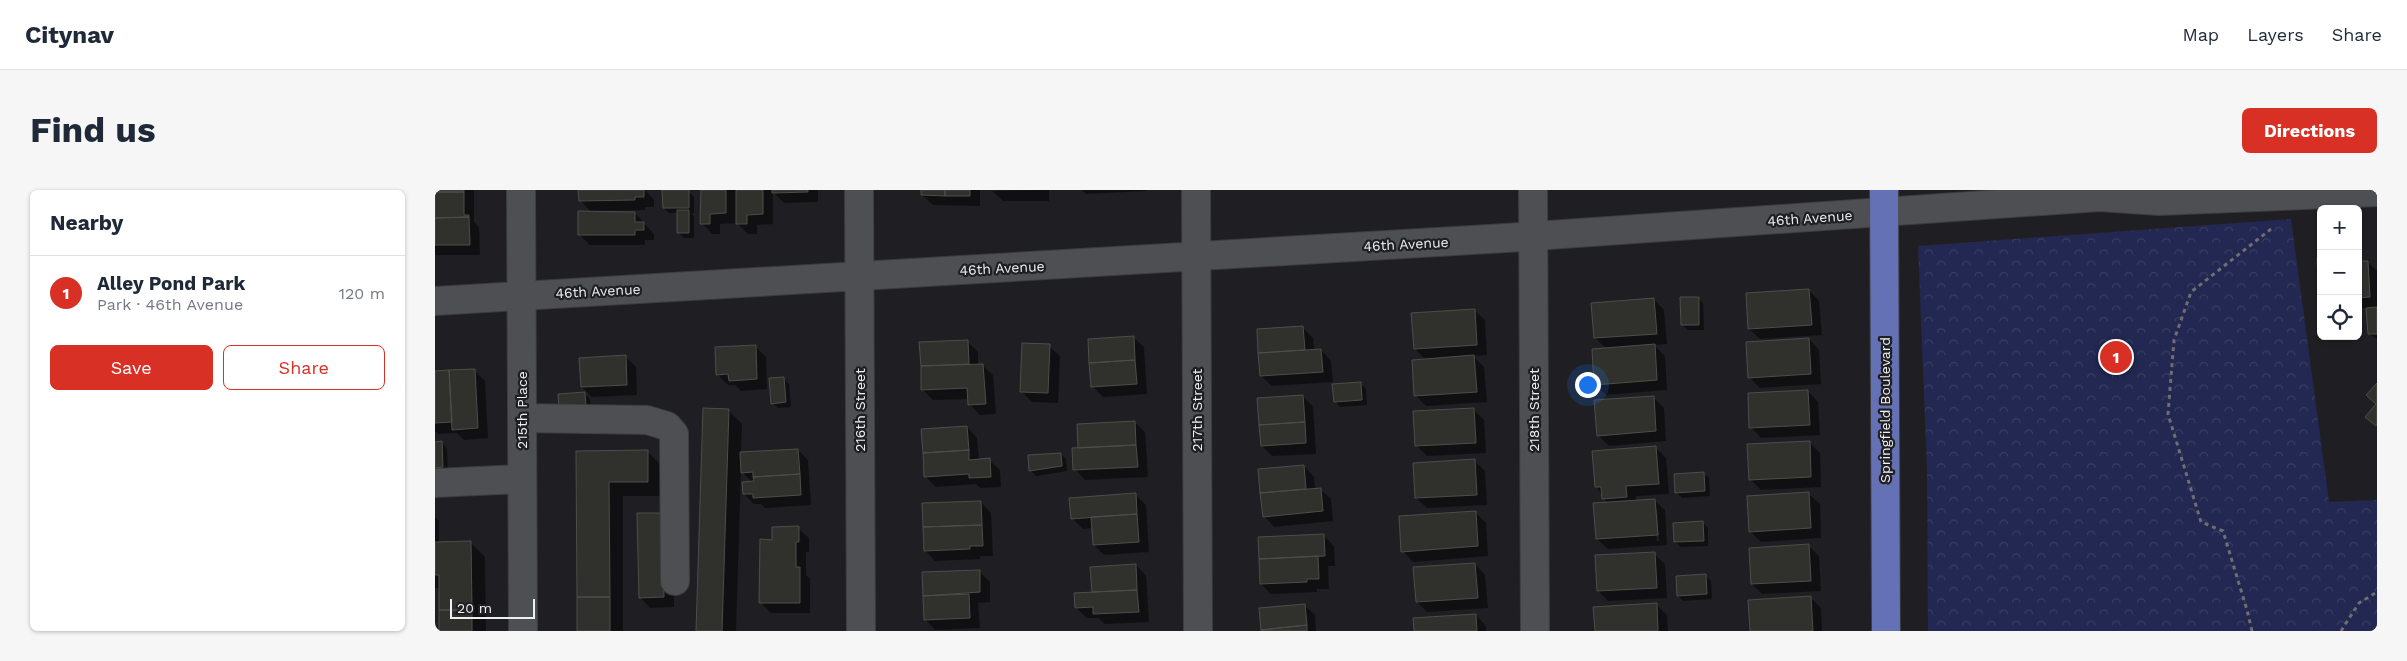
<!DOCTYPE html>
<html lang="en">
<head>
<meta charset="utf-8">
<style>
  :root { --surface:#fff; --page:#f6f6f7; --text:#1f2937; --muted:#747a83; --line:#e0e1e3; --accent:#d93025 }
  body { margin:0; font-family:"Work Sans",sans-serif; background:var(--page); color:var(--text) }
  .controls { position:absolute; right:15px; top:15px; display:grid; overflow:hidden; border-radius:8px; box-shadow:0 1px 4px #0004 }
  .controls button { width:45px; height:45px; display:grid; place-items:center; padding:0; border:0; border-bottom:1px solid var(--line); background:var(--surface); color:var(--text); font:25px sans-serif }
  .scale { position:absolute; left:15px; bottom:12px; width:85px; box-sizing:border-box; padding-left:5px; border:2px solid #eeeff1; border-top:0; font-size:14px; line-height:18px; white-space:nowrap; color:#eeeff1; -webkit-text-stroke:4px #1f1f23; paint-order:stroke }
  .you { position:absolute; left:1152px; top:194px; width:18px; height:18px; margin:-12px; border:4px solid #fff; border-radius:50%; background:#1a73e8; box-shadow:0 0 0 8px #1a73e833 }
  .badge { display:grid; place-items:center; width:32px; height:32px; border-radius:50%; background:var(--accent); color:#fff; font-size:16px; font-weight:700 }
  .pin { position:absolute; translate:-50% -50%; border:2px solid #fff; box-shadow:0 1px 5px #0006 }
  .list { margin:0; padding:0; list-style:none }
  h2 { display:flex; justify-content:space-between; align-items:center; height:65px; margin:0; padding:0 20px; font-size:21px }
  h2 small { font-size:16px; font-weight:400; color:var(--muted) }
  .list li { display:grid; grid-template-columns:32px 1fr auto; gap:15px; align-items:center; box-sizing:border-box; height:75px; padding:0 20px; border-top:1px solid var(--line) }
  .list b { display:block; font-size:19px; white-space:nowrap }
  .list p { margin:0; font-size:16px; white-space:nowrap; color:var(--muted) }
  .list em { font-size:16px; font-style:normal; color:var(--muted) }
  .actions { display:flex; gap:10px; padding:15px 20px }
  .actions a { flex:1; padding:11px 0; border:1px solid var(--accent); border-radius:8px; text-align:center; font-size:18px; color:var(--accent) }
  .actions .main { background:var(--accent); color:#fff }
  .icon { flex:none; width:28px; height:28px; fill:none; stroke:currentColor; stroke-width:2; stroke-linecap:round; stroke-linejoin:round }
  .map { position:relative; flex:none; width:1942px; height:441px; overflow:hidden; border-radius:8px }
  header { display:flex; align-items:center; gap:30px; box-sizing:border-box; height:70px; padding:0 25px; background:var(--surface); border-bottom:1px solid var(--line) }
  header strong { font-size:24px }
  nav { display:flex; gap:28px; margin-inline-start:auto; font-size:18px }
  .intro { display:flex; align-items:center; justify-content:space-between; box-sizing:border-box; height:120px; padding:0 30px }
  h1 { margin:0; font-size:35px }
  .button { padding:12px 22px; border-radius:8px; background:var(--accent); color:#fff; font-size:18px; font-weight:700 }
  main { display:flex; gap:30px; padding:0 30px }
  aside { flex:1; background:var(--surface); border-radius:8px; box-shadow:0 1px 4px #0004 }
  .map>svg:first-child { display:block }
  .park { fill:url(#park-crowns) }
  .shadow { fill:#0007; fill-rule:evenodd }
  .building { fill:#30312d; stroke:#4d4e49 }
  .lines { fill:none; stroke-linecap:round; stroke-linejoin:round }
  .minor-casing { stroke:#3b3c3e; stroke-width:30 }
  .major-casing { stroke:#3b3c3e; stroke-width:30 }
  .path { stroke:#6e6e72; stroke-width:3; stroke-dasharray:4 4; stroke-linecap:butt }
  .minor { stroke:#4e4f53; stroke-width:28 }
  .major { stroke:#6571b5; stroke-width:28 }
  .labels { text-anchor:middle; dominant-baseline:central; stroke-width:4.5; stroke-linejoin:round; paint-order:stroke }
  .street-label { font-size:14px; fill:#eeeff1; stroke:#1f1f23 }
</style>
</head>
<body>
<header>
<strong>Citynav</strong>
<nav><a>Map</a><a>Layers</a><a>Share</a></nav>
</header>
<div class="intro"><h1>Find us</h1><a class="button">Directions</a></div>
<main>
<aside>
<h2>Nearby<small></small></h2>
<ul class="list">
<li><span class="badge">1</span><div><b>Alley Pond Park</b><p>Park · 46th Avenue</p></div><em>120 m</em></li>
</ul>
<div class="actions"><a class="main">Save</a><a>Share</a></div>
</aside>
<div class="map">
<svg width="1942" height="441" viewBox="0 0 1942 441">
  <defs>
    <pattern id="park-crowns" width="20" height="18" patternUnits="userSpaceOnUse" patternTransform="scale(1.25)"><rect width="20" height="18" fill="#222851"/><path d="M2 6a3 3 0 1 1 6 0M12 15a3 3 0 1 1 6 0" fill="none" stroke="#383d62"/></pattern>
  </defs>
  <rect width="100%" height="100%" fill="#1f1f23"/>
  <!-- park -->
  <path class="park" d="M1856,29L1894,312L1942,310V441H1493L1492,279L1483,56Z"/>
  <!-- shadow -->
  <path class="shadow" d="M0,0H39V32L44,37L45,65H0Z
    M145,0H210L219,10V17H210V20L170,21V23H200L219,44V50H210V55H155L144,44L157,23L145,10Z
    M267,0H383V12L349,13L338,2V34L322,35V44H313L302,33L285,34V44H277L267,33Z
    M488,0H545V16L498,15L487,5Z
    M614,0V11H568L557,1Z
    M647,0H711V1L651,4Z
    M253,1L259,7V23H256L259,26V48H249L243,42V23H234L229,18Z
    M1923,72H1933L1942,81V149L1934,144L1933,118H1923Z
    M1374,100L1384,111L1387,145L1325,149L1314,139Z
    M1263,108L1268,113L1269,140H1253L1247,135Z
    M1219,109L1229,120L1232,154L1219,155L1230,166L1232,200L1171,205L1160,194L1172,159L1160,148Z
    M1039,120L1050,130L1052,165L1038,166L1049,177L1052,212L991,216L980,205L991,170L980,159Z
    M868,138L878,148L879,161L886,160L896,171L898,192L837,196L826,186L823,141Z
    M698,147L709,157L712,204L668,207L657,196Z
    M1374,149L1384,160L1386,194L1325,198L1314,187Z
    M532,151L543,162V175H547L558,185L561,224L545,225L534,214V209L498,210L488,200L486,153Z
    M320,156L331,167L332,199L306,201L300,195H293L282,184Z
    M614,156L625,166L623,213L597,212L587,202Z
    M190,166L201,177L202,205L157,207L147,197Z
    M39,180L50,191L53,248L29,250L22,243L3,244L0,241V182Z
    M348,188L354,194L356,217L343,218L337,213Z
    M926,193L931,199L932,215L905,217L900,211Z
    M1373,201L1383,212L1385,245L1326,248L1316,237Z
    M149,203L155,209L156,222L131,224Z
    M868,206L878,217L881,264L837,266L827,256Z
    M1218,207L1229,218L1231,251L1174,256L1163,245Z
    M1038,219L1049,230L1051,263L992,266L982,256Z
    M293,220L307,234L306,263L363,260L373,270L376,315L330,318L326,314H319L309,304L317,292L306,281L301,441H262Z
    M700,232L710,242L713,287L650,290L640,279L644,259Z
    M532,237L542,248L544,270H554L565,280L566,297L545,298L541,294L501,297L490,286Z
    M1374,252L1385,263L1386,297L1326,300L1315,289Z
    M0,253H7L12,258L13,282L0,283Z
    M1220,257L1231,268L1234,304L1201,306V311L1219,310L1230,320L1232,355L1173,359L1162,349L1173,314L1161,296ZM1219,319H1222L1224,351H1222Z
    M142,262H213L227,276V306H188V441H143Z
    M626,264L631,269L632,281L601,286L595,280Z
    M1039,270L1050,281L1052,315L992,318L981,308Z
    M869,276L879,287L880,299H885L896,309L898,331L839,337L829,326L825,280Z
    M1268,283L1274,288L1275,306L1247,308L1241,302Z
    M700,304L711,315L714,362L669,365L659,355L658,338L648,339L637,328Z
    M1374,304L1385,314L1386,348L1326,352L1315,341Z
    M546,312L556,323L558,366H545V369L500,371L490,360Z
    M1040,322L1051,333L1053,366L978,372L968,361Z
    M0,327L4,331V353H36L50,367L51,441H5V398H0Z
    M1267,332L1273,338V356L1246,357L1240,352Z
    M238,335L239,417L215,418L205,407Z
    M363,338L374,348V362H371V385L375,389V423H336L325,412L338,351Z
    M889,346L899,356L900,376H893L894,399H882V402L836,404L826,394Z
    M1374,356L1384,366L1386,401L1327,404L1317,394Z
    M1219,364L1230,374L1232,408L1173,411L1163,401Z
    M1040,374L1050,385L1053,418L992,422L982,412Z
    M701,375L711,386L714,432L670,434L663,428H652L641,418L658,403L657,378Z
    M544,381L555,392V412L543,413L545,438L500,440L490,429L488,384Z
    M1271,386L1276,391L1277,409L1248,411L1243,406Z
    M1375,407L1386,418L1387,441H1316Z
    M1221,414L1232,425L1233,441H1161Z
    M869,415L880,425L881,441H827Z
    M1041,425L1051,436V441H980Z"/>
  <!-- building -->
  <path class="building" d="M0,0H29V2H0Z
    M143,0H209V7H200V10L144,11Z
    M227,0H254V18H228Z
    M266,0H291V23L275,24V34H265Z
    M301,0H328V24L312,25V34H301Z
    M337,0H373V2L337,3Z
    M486,0H510V6L486,5Z
    M510,0H535V6H510Z
    M0,2H29V25H34V27L0,28Z
    M242,20H254V43H242Z
    M143,21L200,22V32H209V40H200V45H143Z
    M34,27L35,55H0V28Z
    M1882,68H1886V110H1884Z
    M1923,71H1933L1935,107L1923,108Z
    M1374,99L1377,135L1313,139L1311,103Z
    M1245,107H1264V135H1246Z
    M1219,108L1222,144L1159,148L1156,113Z
    M1942,117V144H1933L1931,118Z
    M1040,119L1042,155L979,159L976,123Z
    M868,136L870,160L823,163L822,139Z
    M699,146L700,170L654,173L653,149Z
    M1374,148L1376,184L1313,188L1311,152Z
    M533,150L534,174L486,176L484,152Z
    M587,153L615,154L613,203L585,202Z
    M1220,154L1222,190L1159,195L1157,159Z
    M321,155L322,189L294,191L293,184L281,185L280,157Z
    M886,159L888,182L825,186L823,163Z
    M191,165L192,195L146,197L144,168Z
    M1039,165L1042,202L979,206L977,170Z
    M700,170L702,194L656,197L654,173Z
    M548,174L551,214L533,215L532,198L486,200V176Z
    M40,179L43,238L17,240L14,180Z
    M14,180L17,232L0,233V181Z
    M349,187L351,212L336,214L334,188Z
    M926,192L927,210L899,212L897,194Z
    M1942,193V234L1941,236L1930,227L1941,214L1931,205Z
    M1373,200L1375,235L1314,238L1313,203Z
    M150,202L151,217L124,219L123,204Z
    M868,205L870,232L824,235L822,208Z
    M1219,206L1221,241L1162,246L1159,210Z
    M268,218L294,219L287,441H261Z
    M1039,218L1041,253L980,256L978,221Z
    M700,231L701,255L643,258L642,234Z
    M870,232L871,253L826,256L824,235Z
    M532,236L534,260L488,263L486,239Z
    M7,251L8,277L0,278V252Z
    M1375,251L1376,287L1314,290L1312,254Z
    M701,255L703,277L638,280L637,258Z
    M1221,256L1224,294L1191,296L1192,307L1167,309L1166,297H1160L1157,261Z
    M363,259L365,284L318,287V282L306,283L305,262Z
    M213,260V292H174L175,407H142L141,261Z
    M534,260V270L555,268L556,287L534,288V284L489,287L488,263Z
    M626,263L627,276L594,281L593,265Z
    M1040,269L1042,305L980,308L978,273Z
    M869,275L871,299L825,303L823,279Z
    M1269,282L1270,301L1240,303L1239,284Z
    M365,284L366,305L318,308V304H308L307,292L319,291L318,287Z
    M886,298L888,321L828,327L825,303Z
    M1374,302L1376,338L1314,342L1312,306Z
    M701,303L702,324L636,329L634,308Z
    M1220,309L1223,345L1161,349L1158,313Z
    M546,311L547,335L488,337L487,313Z
    M1041,321L1043,356L966,362L964,326Z
    M202,323H228L229,407L204,408Z
    M702,324L704,352L658,355L656,327Z
    M1268,331L1269,351L1239,352L1238,333Z
    M547,335L548,356H535V359L489,361L488,337Z
    M364,336V352H361V377H365V413H324L325,349L337,350V337Z
    M889,344L890,366L824,369L823,347Z
    M36,351L37,420H4V385H0V352Z
    M1374,354L1376,391L1316,394L1314,358Z
    M1220,362L1222,398L1162,401L1160,365Z
    M883,366L884,389H872V392L825,394L824,369Z
    M1040,373L1043,408L981,412L978,377Z
    M701,374L702,400L657,402L655,377Z
    M545,380V402L488,406L487,382Z
    M1271,384L1272,404L1242,406L1241,386Z
    M702,400L704,422L658,424V417L640,418L639,403Z
    M534,404L535,428L489,430L488,406Z
    M1376,406L1378,441H1315L1313,410Z
    M142,407H175V441H142Z
    M1222,413L1223,441H1160L1158,417Z
    M870,414L872,435L826,440L824,418Z
    M4,420H37V441H4Z
    M1041,424L1042,441H979L978,428Z
    M872,435V441H826V440Z"/>
  <g class="lines">
    <!-- minor casing -->
    <g class="minor-casing">
      <path id="minor" d="M86,0L88,441
        M424,0L426,441
        M761,0L763,441
        M1098,0L1100,441
        M0,111L1071,48L1665,7L1724,11L1942,2
        M87,228L212,230L232,236L239,244L240,391
        M0,293L87,289"/>
    </g>
    <!-- major casing -->
    <g class="major-casing">
      <path id="major" d="M1449,0L1451,441"/>
    </g>
    <!-- path -->
    <path class="path" d="M1817,441L1812,420L1788,341L1766,332L1733,224L1739,150L1756,102L1836,39
      M1906,441L1924,413L1942,402"/>
    <!-- minor -->
    <use href="#minor" class="minor"/>
    <!-- major -->
    <use href="#major" class="major"/>
  </g>
  <g class="labels">
    <!-- street labels -->
    <g class="street-label">
      <text transform="translate(1375 28) rotate(-4)">46th Avenue</text>
      <text transform="translate(971 54) rotate(-3)">46th Avenue</text>
      <text transform="translate(567 78) rotate(-3)">46th Avenue</text>
      <text transform="translate(163 101) rotate(-3)">46th Avenue</text>
      <text transform="translate(87 220) rotate(-90)">215th Place</text>
      <text transform="translate(425 220) rotate(-90)">216th Street</text>
      <text transform="translate(762 220) rotate(-90)">217th Street</text>
      <text transform="translate(1099 220) rotate(-90)">218th Street</text>
      <text transform="translate(1450 220) rotate(-90)">Springfield Boulevard</text>
    </g>
  </g>
</svg>
<div class="controls">
<button>+</button>
<button>−</button>
<button><svg class="icon" aria-label="locate" viewBox="0 0 24 24"><circle cx="12" cy="12" r="6"/><path d="M12 2v4M12 18v4M2 12h4M18 12h4"/></svg></button>
</div>
<div class="scale">20 m</div>
<div class="you"></div>
<div class="pin badge" style="left:1681px;top:167px">1</div>
</div>
</main>
</body>
</html>
